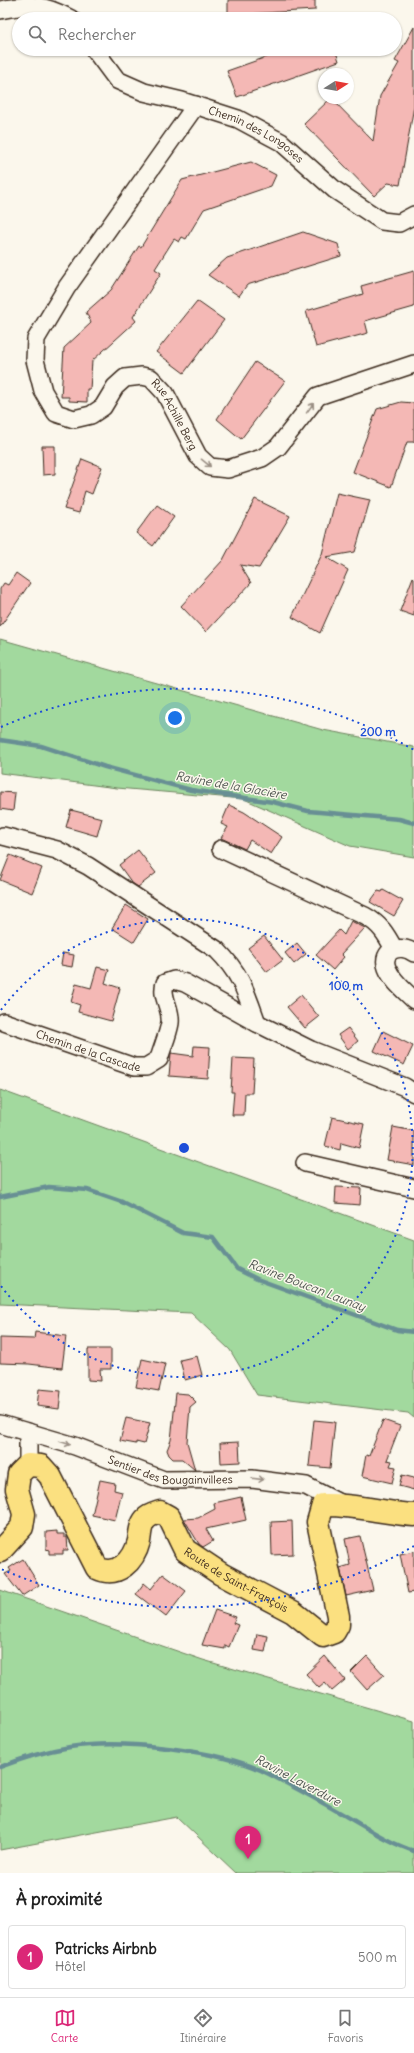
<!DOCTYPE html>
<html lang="fr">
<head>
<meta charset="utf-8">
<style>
  :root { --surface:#fff; --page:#f6f6f6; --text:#222; --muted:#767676; --line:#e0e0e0; --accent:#db2777 }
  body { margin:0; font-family:Delius,sans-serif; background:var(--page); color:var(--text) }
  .compass { position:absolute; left:318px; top:68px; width:36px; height:36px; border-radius:50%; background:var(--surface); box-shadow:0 1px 3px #0004; rotate:79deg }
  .you { position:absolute; left:175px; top:718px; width:14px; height:14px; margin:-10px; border:3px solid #fff; border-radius:50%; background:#1a73e8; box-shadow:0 0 0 6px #1a73e833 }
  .badge { display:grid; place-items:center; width:26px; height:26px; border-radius:50%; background:var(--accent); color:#fff; font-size:13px; font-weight:700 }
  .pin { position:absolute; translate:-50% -33px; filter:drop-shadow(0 1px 2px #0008) }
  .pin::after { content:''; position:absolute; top:21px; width:14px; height:12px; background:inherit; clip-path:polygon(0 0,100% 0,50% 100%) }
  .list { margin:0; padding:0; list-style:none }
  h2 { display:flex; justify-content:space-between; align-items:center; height:52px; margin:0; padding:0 16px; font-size:17px }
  h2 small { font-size:13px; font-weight:400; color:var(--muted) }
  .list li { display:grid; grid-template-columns:26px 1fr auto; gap:12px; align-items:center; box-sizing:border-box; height:64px; margin:0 8px 8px; padding:0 8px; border:1px solid var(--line); border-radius:4px }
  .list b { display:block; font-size:15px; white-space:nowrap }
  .list p { margin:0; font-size:13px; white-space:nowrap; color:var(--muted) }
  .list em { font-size:13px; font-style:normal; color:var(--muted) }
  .icon { flex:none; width:22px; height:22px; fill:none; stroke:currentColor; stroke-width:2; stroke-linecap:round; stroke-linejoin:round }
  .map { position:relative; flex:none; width:414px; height:1873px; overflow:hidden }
  .search { position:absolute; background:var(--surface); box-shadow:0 1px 3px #0004; left:12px; right:12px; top:12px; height:44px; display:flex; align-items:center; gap:10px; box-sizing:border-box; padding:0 14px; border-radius:22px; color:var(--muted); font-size:15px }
  .sheet { height:124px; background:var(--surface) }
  nav { display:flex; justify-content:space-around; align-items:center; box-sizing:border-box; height:56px; border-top:1px solid var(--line); background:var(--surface); font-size:11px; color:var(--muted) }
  nav a { display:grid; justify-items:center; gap:2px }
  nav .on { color:var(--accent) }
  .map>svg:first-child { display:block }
  .green { fill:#a2d99e; stroke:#6e825e }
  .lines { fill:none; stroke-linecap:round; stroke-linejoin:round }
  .stream { stroke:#678f94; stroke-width:4.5 }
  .building { fill:#f4b8b5; stroke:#3b2a1e }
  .minor-casing { stroke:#3b2a1e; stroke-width:20 }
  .major-casing { stroke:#3b2a1e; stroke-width:25 }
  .minor { stroke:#fbf7ec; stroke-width:17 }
  .major { stroke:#fbe080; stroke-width:22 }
  .oneway { stroke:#9b9085 }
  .ring { fill:none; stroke:#1d4ed8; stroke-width:2; stroke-dasharray:2 4 }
  .labels { text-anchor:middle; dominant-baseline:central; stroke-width:3; stroke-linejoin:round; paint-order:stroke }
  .street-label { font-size:11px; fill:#3b2a1e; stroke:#fbf7ec }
  .water-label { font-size:12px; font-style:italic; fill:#4d544f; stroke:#fbf7ec }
  .centre { fill:#1d4ed8; stroke:#fbf7ec; stroke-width:2 }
  .ring-label { font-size:12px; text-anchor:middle; font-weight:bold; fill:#1d4ed8; stroke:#fbf7ec; stroke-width:3; stroke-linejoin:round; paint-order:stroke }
</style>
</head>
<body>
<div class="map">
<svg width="414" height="1873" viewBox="0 0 414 1873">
  <rect width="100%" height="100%" fill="#fbf7ec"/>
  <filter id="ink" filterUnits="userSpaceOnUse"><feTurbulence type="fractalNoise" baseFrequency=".025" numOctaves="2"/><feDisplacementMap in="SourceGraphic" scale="8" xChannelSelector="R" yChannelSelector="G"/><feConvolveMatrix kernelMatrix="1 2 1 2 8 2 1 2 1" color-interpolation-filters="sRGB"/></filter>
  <g filter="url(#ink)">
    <!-- green -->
    <path class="green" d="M0,639L323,730L414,747V857L350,846L244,799L117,788L0,773Z
      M0,1090L414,1240V1418L408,1413L257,1395L230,1350L191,1313L0,1304Z
      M0,1590L203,1660L414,1721V1873H236L177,1817L0,1850Z"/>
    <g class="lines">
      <!-- stream -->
      <path class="stream" d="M0,740L41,746L105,767L191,790L273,802L308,811L399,819L414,823
        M0,1197L49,1187L87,1190L122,1202L183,1233L213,1237L237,1269L257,1279L397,1330L414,1332
        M0,1767C23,1758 46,1751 70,1747C123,1739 222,1750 269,1774C294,1787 320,1801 344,1815C367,1828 389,1843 414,1851"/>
    </g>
    <!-- building -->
    <path class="building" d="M228,0H315V10L228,15Z
      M414,27V106L400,185L388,183L374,196L304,124L331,98L373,141L380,96L399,63L395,61Z
      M289,49H335L339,61L237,97L227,71Z
      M251,162L276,175L271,186L204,209L186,239L182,237L179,242L174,239L155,269L161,273L133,317L136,321L92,361L90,389H87V402L69,401V397H61L64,348L91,323L86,312L111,290L139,246L141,247L182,180Z
      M303,232L338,244L341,256L247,285L239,296L208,275L227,258Z
      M414,271V307L365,321L368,333L316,347L306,311L363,294L361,286Z
      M197,301L224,320L184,373L156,352Z
      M255,362L285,381L241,439L217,419Z
      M401,402L414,403V442H407L391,487L353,472L377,409Z
      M42,446H55V474L43,475Z
      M82,459L102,467L92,494L85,491L79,513L64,509Z
      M337,493L370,500L355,552L326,557L348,570L320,633L292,617L322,554Z
      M255,499L290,516L259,568L240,565L251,583L206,632L181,606L223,560Z
      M157,505L174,517L153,546L136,533Z
      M16,573L30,583L0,627V589L4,583L8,585Z
      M413,577L414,578V616L400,611Z
      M0,792L15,793L13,811L0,809Z
      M229,805L244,812L282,837L271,854L250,840L245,849L221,838L228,827L221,824Z
      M71,810L102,818L97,836L66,827Z
      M138,850L156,873L138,887L132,883L119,865Z
      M10,855L42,868L32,893L0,880Z
      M383,890L403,901L394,916L370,902L378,891L382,892Z
      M126,905L148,919L134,942L112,928Z
      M351,921L365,928L341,954L344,957L333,970L316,955L339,930L344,935Z
      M264,936L283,960L267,972L248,948Z
      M297,943L306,954L294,964L285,953Z
      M63,953L74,955L72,967L61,965Z
      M97,967L109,970L105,983L120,988L111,1021L78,1012L80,1005L71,1002L76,984L91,988Z
      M301,995L319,1017L305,1028L287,1007Z
      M348,1028L358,1041L348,1049L338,1035Z
      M383,1031L413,1046L404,1065L374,1051Z
      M194,1046L210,1047L208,1079L169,1076L171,1053L193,1056Z
      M233,1058L254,1059L252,1093H245L244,1115H232L234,1092H231Z
      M332,1117L364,1124L359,1148L341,1143L340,1150L325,1146Z
      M393,1127L414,1131V1165L387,1160Z
      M336,1187L361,1188L360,1205L335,1203Z
      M35,1332L66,1336L62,1368L29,1364L0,1363V1338L34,1339Z
      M88,1349H111V1369H100L101,1381L88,1380Z
      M197,1356L202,1375L185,1380L180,1360Z
      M142,1359L165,1364L159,1391L136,1387Z
      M39,1389L61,1391L59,1409L37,1406Z
      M176,1393L188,1394L196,1402L190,1407L187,1442L195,1470L182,1459H173L169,1455L167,1450L171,1440Z
      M126,1418L150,1423L144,1444L136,1442V1444L120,1441Z
      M314,1420L335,1422L330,1468L309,1466Z
      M383,1420L400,1426L387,1460L392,1461L390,1466L396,1467L392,1483L362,1476L366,1455L369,1456Z
      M239,1442L240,1462L221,1463L220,1443Z
      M402,1475L414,1478V1490L399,1486Z
      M100,1480L115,1483L114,1490L122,1492L115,1520L92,1515Z
      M241,1497L246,1520L206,1529L213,1541L203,1547L199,1544L184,1519L198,1518L215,1509L214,1503Z
      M292,1521L293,1554L272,1555L271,1522Z
      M57,1531V1534H64V1537H67L68,1550H63V1554H49V1550L46,1549V1532Z
      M360,1536L373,1590L346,1596L340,1568L350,1565L345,1539Z
      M414,1551V1592L408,1593L400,1554Z
      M23,1559L39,1585L22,1596L5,1574L11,1571L9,1568Z
      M163,1574L186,1591L166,1617L136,1594L144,1583L151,1589Z
      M215,1610L236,1617L233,1623L238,1625L229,1647L225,1645V1649L202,1645Z
      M257,1634L268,1636L265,1652L254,1650Z
      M325,1656L345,1680L332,1691L325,1683L319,1688L306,1674Z
      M367,1656L384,1675L367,1690L351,1672Z"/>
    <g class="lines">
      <!-- minor casing -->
      <g class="minor-casing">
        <g id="minor">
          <path d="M0,10C29,4 44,4 71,19"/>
          <path id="s1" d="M94,49L117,80L144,92L182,101L238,119L281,142L335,190L382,221L399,223L414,215"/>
          <path id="s2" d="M196,105L67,287L36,339L35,360L43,391L56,413L74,419L91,415L103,407L115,387L125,378L142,376L151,378L165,393L198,456L210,467L228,469L262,458L278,447L318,396L414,364"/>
          <path d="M3,836L57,850L88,866L217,950C241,974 246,992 257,1023"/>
          <path d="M221,849L365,916C380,924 386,934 394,949"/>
          <path d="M414,953C401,943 380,950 387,968C392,981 405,991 414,1000"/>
          <path id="s3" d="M4,1022L134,1067H146L159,1059C162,1048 168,1035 170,1023C172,1008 160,997 165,983L174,980L185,983L257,1023L311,1050L405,1087L414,1093"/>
          <path d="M305,1163L414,1188"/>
          <path id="s4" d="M0,1424L75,1446L164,1480L252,1479L306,1486L341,1504"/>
          <path d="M28,1432V1465"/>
        </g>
      </g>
      <!-- major casing -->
      <g class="major-casing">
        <g id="major">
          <path id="s5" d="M0,1551L22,1527L24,1514L17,1489L19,1474L28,1465L41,1466L50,1476L97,1568C118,1578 134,1561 139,1541C140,1536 140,1528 143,1523C146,1516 154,1514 160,1512L169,1517L185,1550L221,1574L293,1612L323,1636L334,1632L338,1625V1616L318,1522L323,1505C354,1504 383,1513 414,1515"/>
        </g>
      </g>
      <!-- minor -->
      <use href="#minor" class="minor"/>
      <!-- major -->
      <use href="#major" class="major"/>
    </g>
    <!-- one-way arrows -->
    <defs><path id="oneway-shaft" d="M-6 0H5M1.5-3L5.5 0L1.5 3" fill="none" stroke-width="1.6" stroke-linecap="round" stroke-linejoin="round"/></defs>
    <g class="oneway">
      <use href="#oneway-shaft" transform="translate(310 408) rotate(-54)"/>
      <use href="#oneway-shaft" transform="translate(206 463) rotate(39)"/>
      <use href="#oneway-shaft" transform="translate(65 1443) rotate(17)"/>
      <use href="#oneway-shaft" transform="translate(258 1479) rotate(7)"/>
    </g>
  </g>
  <!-- distance rings -->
  <g class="ring">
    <path d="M1 1010A229 229 0 1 1 1 1286"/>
    <path d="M414 1546A459 459 0 0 1 1 1569M1 727A459 459 0 0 1 414 750"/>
  </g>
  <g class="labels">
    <!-- street labels -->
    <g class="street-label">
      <text stroke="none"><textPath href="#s1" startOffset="189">Chemin des Longoses</textPath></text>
      <text stroke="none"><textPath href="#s2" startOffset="520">Rue Achille Berg</textPath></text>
      <text stroke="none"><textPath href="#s3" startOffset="89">Chemin de la Cascade</textPath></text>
      <text stroke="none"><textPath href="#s4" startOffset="178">Sentier des Bougainvillees</textPath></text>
      <text stroke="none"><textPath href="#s5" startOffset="433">Route de Saint-François</textPath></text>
    </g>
    <!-- water labels -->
    <g class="water-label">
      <text transform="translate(231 785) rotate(10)">Ravine de la Glacière</text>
      <text transform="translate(307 1285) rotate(21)">Ravine Boucan Launay</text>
      <text transform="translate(298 1780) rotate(28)">Ravine Laverdure</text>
    </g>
  </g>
  <circle cx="184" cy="1148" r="6" class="centre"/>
  <g class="ring-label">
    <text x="378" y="736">200 m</text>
    <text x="346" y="990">100 m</text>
  </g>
</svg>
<svg class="compass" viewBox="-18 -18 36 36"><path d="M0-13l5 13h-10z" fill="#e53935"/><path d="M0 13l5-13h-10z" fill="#767676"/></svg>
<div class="you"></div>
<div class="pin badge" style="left:248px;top:1859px">1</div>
<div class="search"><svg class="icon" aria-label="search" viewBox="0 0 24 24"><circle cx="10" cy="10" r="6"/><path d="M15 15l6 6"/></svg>Rechercher</div>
</div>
<section class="sheet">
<h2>À proximité<small></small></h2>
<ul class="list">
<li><span class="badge">1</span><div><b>Patricks Airbnb</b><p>Hôtel</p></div><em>500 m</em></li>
</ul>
</section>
<nav>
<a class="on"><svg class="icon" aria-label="map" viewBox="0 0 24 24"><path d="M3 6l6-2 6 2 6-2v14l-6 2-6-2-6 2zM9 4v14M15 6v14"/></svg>Carte</a>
<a><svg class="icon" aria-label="directions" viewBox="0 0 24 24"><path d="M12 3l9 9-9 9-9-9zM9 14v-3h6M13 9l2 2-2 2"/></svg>Itinéraire</a>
<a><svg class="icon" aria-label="saved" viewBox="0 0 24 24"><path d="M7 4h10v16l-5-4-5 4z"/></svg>Favoris</a>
</nav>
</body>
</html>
